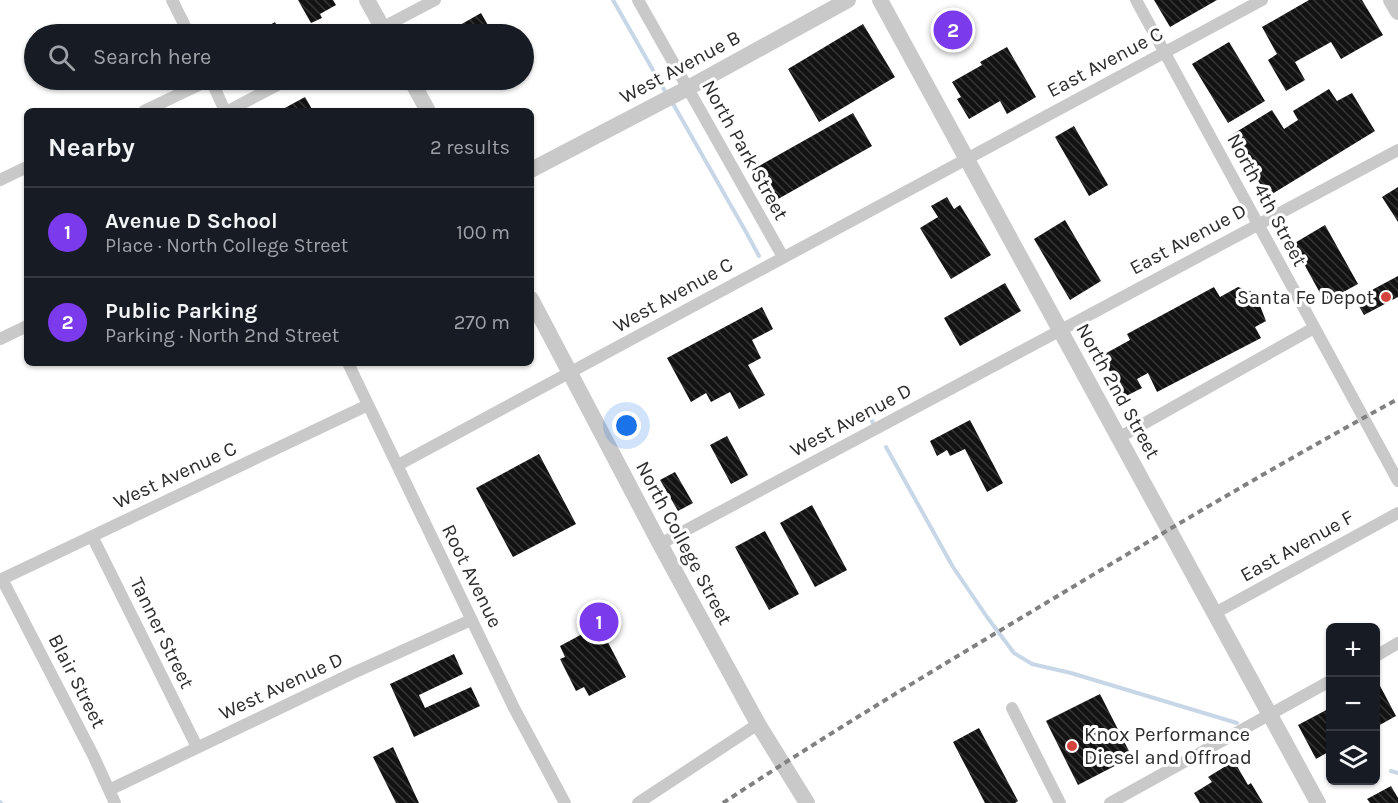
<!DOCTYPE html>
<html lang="en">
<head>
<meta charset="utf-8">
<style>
  :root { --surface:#171b24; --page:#20242c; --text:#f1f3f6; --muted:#9ea1a6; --line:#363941; --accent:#7c3aed }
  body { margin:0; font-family:Karla,sans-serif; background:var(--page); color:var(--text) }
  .controls { position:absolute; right:18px; bottom:18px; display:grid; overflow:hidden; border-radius:9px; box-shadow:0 2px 4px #0004 }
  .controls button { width:54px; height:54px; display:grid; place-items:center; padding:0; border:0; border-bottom:2px solid var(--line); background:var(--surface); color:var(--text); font:30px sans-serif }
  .you { position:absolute; left:627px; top:426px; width:21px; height:21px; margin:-15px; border:4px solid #fff; border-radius:50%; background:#1a73e8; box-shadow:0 0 0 9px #1a73e833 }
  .badge { display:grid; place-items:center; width:39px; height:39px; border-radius:50%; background:var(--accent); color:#fff; font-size:20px; font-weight:700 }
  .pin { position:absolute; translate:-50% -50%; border:3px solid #fff; box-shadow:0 2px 6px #0006 }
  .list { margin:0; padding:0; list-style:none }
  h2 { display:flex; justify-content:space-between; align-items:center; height:78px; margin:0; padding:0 24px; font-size:26px }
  h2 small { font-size:20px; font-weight:400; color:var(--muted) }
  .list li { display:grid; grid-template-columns:39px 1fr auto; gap:18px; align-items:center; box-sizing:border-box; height:90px; padding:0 24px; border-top:2px solid var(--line) }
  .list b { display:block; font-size:22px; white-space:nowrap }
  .list p { margin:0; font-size:20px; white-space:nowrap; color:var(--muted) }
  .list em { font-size:20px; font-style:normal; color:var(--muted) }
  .icon { flex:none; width:33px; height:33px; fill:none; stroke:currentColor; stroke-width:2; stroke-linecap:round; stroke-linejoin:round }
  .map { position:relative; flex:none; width:1398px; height:803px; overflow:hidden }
  .search { position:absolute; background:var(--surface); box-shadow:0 2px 4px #0004; left:24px; top:24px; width:510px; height:66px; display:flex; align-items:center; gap:15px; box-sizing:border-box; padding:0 21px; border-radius:33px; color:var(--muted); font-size:22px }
  .panel { position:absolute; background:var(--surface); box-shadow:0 2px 4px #0004; left:24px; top:108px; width:510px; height:258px; border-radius:9px }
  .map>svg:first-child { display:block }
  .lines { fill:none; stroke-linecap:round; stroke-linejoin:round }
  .stream { stroke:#c8d7e7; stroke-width:4 }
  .building { fill:url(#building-back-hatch) }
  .minor { stroke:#c9c9c9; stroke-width:12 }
  .tertiary { stroke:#c9c9c9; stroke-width:16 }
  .rail { stroke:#818181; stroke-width:4; stroke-dasharray:6 4.5; stroke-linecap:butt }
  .poi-dot { fill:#d4443d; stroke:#fff; stroke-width:2 }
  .labels { text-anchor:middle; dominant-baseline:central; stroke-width:6; stroke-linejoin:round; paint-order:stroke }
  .street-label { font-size:20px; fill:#2c2c2c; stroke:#fff }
  .poi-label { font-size:20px; fill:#2c2c2c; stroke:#fff; text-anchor:end }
</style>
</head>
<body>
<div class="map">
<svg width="1398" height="803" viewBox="0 0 1398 803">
  <defs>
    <pattern id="building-back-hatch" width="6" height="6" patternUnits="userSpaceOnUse" patternTransform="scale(1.5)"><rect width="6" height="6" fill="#131313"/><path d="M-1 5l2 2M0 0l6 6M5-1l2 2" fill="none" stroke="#363636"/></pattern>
  </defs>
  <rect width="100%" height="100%" fill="#fff"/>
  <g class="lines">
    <!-- stream -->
    <path class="stream" d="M613,0L666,93
      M672,102L746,232L759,256
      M869,415L873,423
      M886,447L953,567L987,617L1014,653L1032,664L1071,673L1237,723
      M1391,771L1398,773
      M0,802L1,803"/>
  </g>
  <!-- building -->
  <path class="building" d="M298,0H333L336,5L320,14L322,18L311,23Z
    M1154,0H1217L1170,27Z
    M1309,0H1362L1383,35L1341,59L1331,42L1295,62L1305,80L1286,91L1268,60L1277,54L1262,27Z
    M481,13L493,34H463L461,31L463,30L460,25Z
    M275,22L281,34H258L257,33Z
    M863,24L895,77L819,122L788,69Z
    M1229,42L1265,101L1228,123L1192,64Z
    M1007,47L1036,97L1007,114L1000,101L969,119L957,99L961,97L952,82L982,65L980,62Z
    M1329,89L1337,101L1352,93L1375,131L1264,199L1257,186L1260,184L1240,150L1237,151L1228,137L1272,110L1284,129L1298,120L1293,111Z
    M305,97L313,111H284L283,109Z
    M853,113L872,146L771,203L752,170Z
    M1074,126L1108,185L1089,196L1055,137Z
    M1398,187V222L1382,197Z
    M947,197L954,209L960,205L991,255L951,279L920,228L938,217L931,206Z
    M1065,220L1101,281L1070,300L1034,239Z
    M1325,225L1358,284L1325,302L1293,244Z
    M1398,276V297L1364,315L1355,299Z
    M1005,283L1021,311L960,346L944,318Z
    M1214,287L1220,297L1238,287L1255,293L1266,321L1255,327L1261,338L1157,392L1148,373L1137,379L1142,388L1124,397L1101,356L1130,340L1127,334Z
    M762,307L773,329L752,340L761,358L748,365L765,395L739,409L730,392L711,402L706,393L691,402L667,358Z
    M970,420L1003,483L987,492L965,449L950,456L947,450L937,456L930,441Z
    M727,436L748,475L731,484L710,445Z
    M539,454L576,524L513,557L476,488Z
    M675,472L693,503L678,511L660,480Z
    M812,505L847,570L815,587L780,523Z
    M765,531L799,594L769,610L735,547Z
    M599,625L626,677L589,696L584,687L576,691L560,659L565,657L560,646Z
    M454,654L463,674L419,695L425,708L471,687L480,706L414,737L390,684Z
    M1378,682L1396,716L1376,727V684Z
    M1100,694L1132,757L1078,785L1046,721Z
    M1330,708V751L1316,759L1298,725Z
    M979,728L1018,801L1015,803H985L953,742Z
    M393,747L419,803H396L373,757Z
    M1234,761L1248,785L1251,783L1263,803H1200L1194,793L1212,782L1208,777Z
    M1391,786L1398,798V803H1370L1367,799Z"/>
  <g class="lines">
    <!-- minor -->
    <path class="minor" d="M172,0L189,34
      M638,0L783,257
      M1136,0L1398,481
      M370,34L435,0
      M211,80L225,111
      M144,111L209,80
      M228,111L287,80
      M0,180L27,167
      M0,339L27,326
      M348,363L514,708L565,803
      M1120,437L1314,328
      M398,465C687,312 973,153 1262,0
      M92,536L197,747
      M660,544L1398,150
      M2,579L93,755L115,803
      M0,580L368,405
      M1215,613L1398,513
      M1376,656L1398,643
      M1012,708L1060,803
      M109,790L353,673L471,620
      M638,803L758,724
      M1110,803L1330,681"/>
    <!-- tertiary -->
    <path class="tertiary" d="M367,0L386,34
      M880,0L1318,803
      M1391,0L1398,12
      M411,80L428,111
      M531,170L688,88L848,0
      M531,299L660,544L758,724L807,803"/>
    <!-- rail -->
    <path class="rail" d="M723,803C832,731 944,664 1056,597C1169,529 1282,462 1398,399"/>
  </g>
  <!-- markers -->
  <g class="poi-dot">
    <circle cx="1386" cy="297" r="6"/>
    <circle cx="1072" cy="746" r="6"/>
  </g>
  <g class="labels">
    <!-- street labels -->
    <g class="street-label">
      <text transform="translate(1105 62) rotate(-28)">East Avenue C</text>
      <text transform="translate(680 67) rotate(-28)">West Avenue B</text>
      <text transform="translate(745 150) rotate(61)">North Park Street</text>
      <text transform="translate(1267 200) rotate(62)">North 4th Street</text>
      <text transform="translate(1188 239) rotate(-28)">East Avenue D</text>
      <text transform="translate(673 295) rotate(-29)">West Avenue C</text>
      <text transform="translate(1118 391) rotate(61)">North 2nd Street</text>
      <text transform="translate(851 420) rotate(-28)">West Avenue D</text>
      <text transform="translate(175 475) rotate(-25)">West Avenue C</text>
      <text transform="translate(684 543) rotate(62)">North College Street</text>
      <text transform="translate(1297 546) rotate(-29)">East Avenue F</text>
      <text transform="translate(472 576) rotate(64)">Root Avenue</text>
      <text transform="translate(162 633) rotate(64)">Tanner Street</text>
      <text transform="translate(77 681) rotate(63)">Blair Street</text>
      <text transform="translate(281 686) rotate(-25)">West Avenue D</text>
    </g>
    <!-- poi labels -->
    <g class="poi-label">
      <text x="1374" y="297">Santa Fe Depot</text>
      <text x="1084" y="734" text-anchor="start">Knox Performance<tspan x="1084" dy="23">Diesel and Offroad</tspan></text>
    </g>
  </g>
</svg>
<div class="controls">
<button>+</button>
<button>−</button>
<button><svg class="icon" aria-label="layers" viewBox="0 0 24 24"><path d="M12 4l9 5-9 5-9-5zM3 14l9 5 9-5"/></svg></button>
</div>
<div class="you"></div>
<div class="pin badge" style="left:599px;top:622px">1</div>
<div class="pin badge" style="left:953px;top:30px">2</div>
<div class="search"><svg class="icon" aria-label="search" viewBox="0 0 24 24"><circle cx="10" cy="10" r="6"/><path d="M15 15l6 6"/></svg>Search here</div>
<section class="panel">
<h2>Nearby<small>2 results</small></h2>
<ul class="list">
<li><span class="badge">1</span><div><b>Avenue D School</b><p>Place · North College Street</p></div><em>100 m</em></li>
<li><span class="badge">2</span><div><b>Public Parking</b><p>Parking · North 2nd Street</p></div><em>270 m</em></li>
</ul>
</section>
</div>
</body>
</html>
